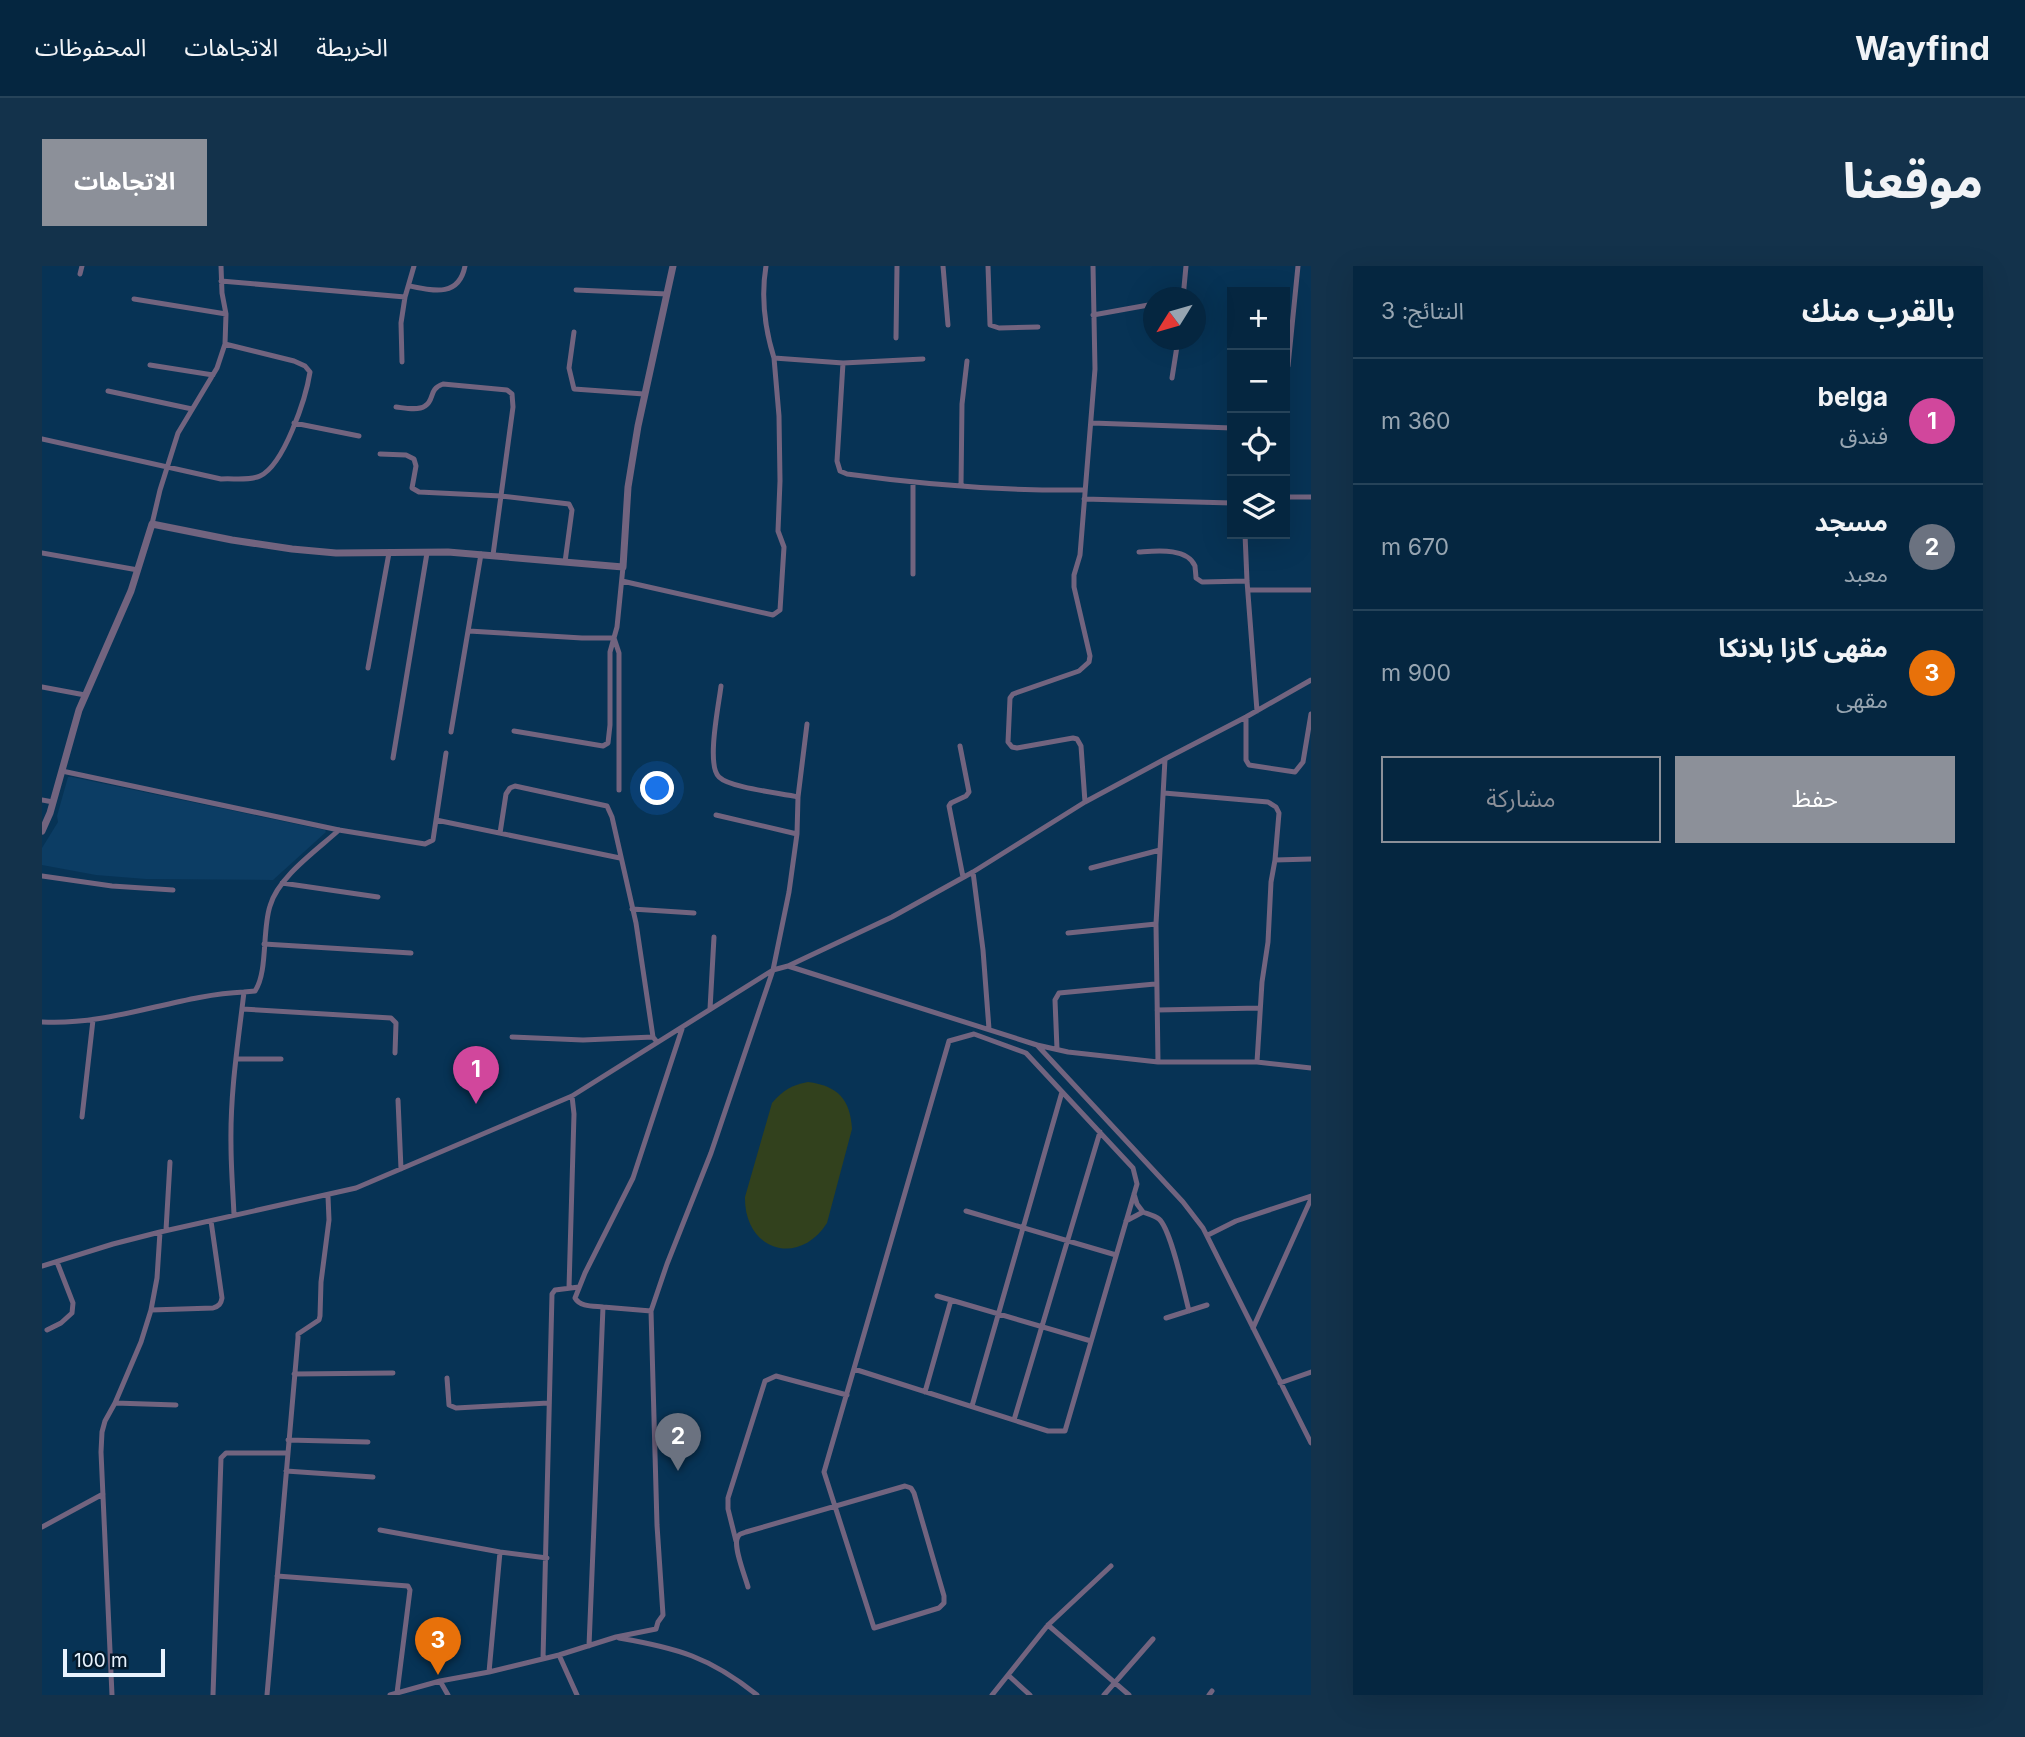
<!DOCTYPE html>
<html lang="ar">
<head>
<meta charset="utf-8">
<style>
  :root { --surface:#052640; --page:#13324b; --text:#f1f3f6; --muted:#97a5b1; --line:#264359; --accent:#8c9099 }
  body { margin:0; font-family:Inter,"Noto Sans Arabic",sans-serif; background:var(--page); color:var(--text); direction:rtl }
  .controls { position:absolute; right:21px; top:21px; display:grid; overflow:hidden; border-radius:0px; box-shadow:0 7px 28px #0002 }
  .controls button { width:63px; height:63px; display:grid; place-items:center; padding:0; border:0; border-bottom:2px solid var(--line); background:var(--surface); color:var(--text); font:35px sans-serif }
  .compass { position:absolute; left:1101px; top:21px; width:63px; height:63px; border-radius:50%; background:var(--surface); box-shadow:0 7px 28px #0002; rotate:233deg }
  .scale { position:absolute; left:21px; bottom:18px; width:102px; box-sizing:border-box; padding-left:7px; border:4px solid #e7f2fd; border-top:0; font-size:19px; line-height:24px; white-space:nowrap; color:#e7f2fd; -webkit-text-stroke:5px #041a2d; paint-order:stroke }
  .you { position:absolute; left:616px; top:523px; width:24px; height:24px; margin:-18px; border:5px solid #fff; border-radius:50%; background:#1a73e8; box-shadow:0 0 0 10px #1a73e833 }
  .badge { display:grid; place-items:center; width:46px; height:46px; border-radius:50%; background:var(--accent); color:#fff; font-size:23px; font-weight:700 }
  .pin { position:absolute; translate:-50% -58px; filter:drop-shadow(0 2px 4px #0008) }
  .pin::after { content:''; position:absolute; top:37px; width:24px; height:21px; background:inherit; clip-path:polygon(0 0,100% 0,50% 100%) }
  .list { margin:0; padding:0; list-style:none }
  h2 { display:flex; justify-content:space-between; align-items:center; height:91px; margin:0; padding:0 28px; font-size:30px }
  h2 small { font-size:23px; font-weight:400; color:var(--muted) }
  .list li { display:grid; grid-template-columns:46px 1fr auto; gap:21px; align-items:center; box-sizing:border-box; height:126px; padding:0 28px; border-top:2px solid var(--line) }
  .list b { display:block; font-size:26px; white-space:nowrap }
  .list p { margin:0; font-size:23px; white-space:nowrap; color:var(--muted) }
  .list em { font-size:23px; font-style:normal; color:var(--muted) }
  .actions { display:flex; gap:14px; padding:21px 28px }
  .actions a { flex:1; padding:16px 0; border:2px solid var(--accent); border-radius:0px; text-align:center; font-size:24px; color:var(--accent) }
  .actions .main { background:var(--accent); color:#fff }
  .icon { flex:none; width:38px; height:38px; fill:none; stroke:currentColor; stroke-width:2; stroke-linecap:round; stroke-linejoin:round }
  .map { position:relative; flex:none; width:1269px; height:1429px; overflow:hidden; direction:ltr; border-radius:0px }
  header { display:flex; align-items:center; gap:42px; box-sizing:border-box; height:98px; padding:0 35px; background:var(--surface); border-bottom:2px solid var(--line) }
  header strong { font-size:33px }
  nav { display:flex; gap:38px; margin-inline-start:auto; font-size:24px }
  .intro { display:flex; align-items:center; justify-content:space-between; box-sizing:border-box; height:168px; padding:0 42px }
  h1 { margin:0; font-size:49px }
  .button { padding:18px 32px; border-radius:0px; background:var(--accent); color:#fff; font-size:24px; font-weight:700 }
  main { display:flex; gap:42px; padding:0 42px }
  aside { flex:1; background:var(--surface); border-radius:0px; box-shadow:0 7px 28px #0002 }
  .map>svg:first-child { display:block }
  .built { fill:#0c3d64 }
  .green { fill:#32411d }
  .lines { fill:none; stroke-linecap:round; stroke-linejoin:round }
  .minor { stroke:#72647f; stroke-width:5 }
  .tertiary { stroke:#72647f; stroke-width:7 }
</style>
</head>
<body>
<header>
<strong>Wayfind</strong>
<nav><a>الخريطة</a><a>الاتجاهات</a><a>المحفوظات</a></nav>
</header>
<div class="intro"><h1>موقعنا</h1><a class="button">الاتجاهات</a></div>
<main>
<aside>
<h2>بالقرب منك<small>النتائج: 3</small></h2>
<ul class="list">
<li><span class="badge" style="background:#d1479c">1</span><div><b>belga</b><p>فندق</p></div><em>360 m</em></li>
<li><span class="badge" style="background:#6b7280">2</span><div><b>مسجد</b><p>معبد</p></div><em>670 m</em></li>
<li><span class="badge" style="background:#e8710a">3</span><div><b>مقهى كازا بلانكا</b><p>مقهى</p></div><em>900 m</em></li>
</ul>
<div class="actions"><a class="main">حفظ</a><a>مشاركة</a></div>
</aside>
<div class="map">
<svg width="1269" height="1429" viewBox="0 0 1269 1429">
  <rect width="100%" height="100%" fill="#073355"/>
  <!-- built -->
  <path class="built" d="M26,511H30L283,564L284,566L231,614L104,613L54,609L0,599V582L16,556L15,550Z"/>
  <!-- green -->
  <path class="green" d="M766,816C796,820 808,833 810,863L785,957C756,1002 702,984 703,931L730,837C741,824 750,819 766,816Z"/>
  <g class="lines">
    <!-- minor -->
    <path class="minor" d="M724,0C719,30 723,63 732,92L801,97L881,93
      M901,0L906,59
      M946,0L948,59L957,62L996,61
      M38,8L40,0
      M179,15L363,31
      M368,20C392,25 417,31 423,0
      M534,24L625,28
      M1141,32L1144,0
      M92,33L184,48
      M1051,49L1112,38
      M532,66L527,102L532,123L602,128
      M854,72L855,0
      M360,96L359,57L363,31L372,0
      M801,97L795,195L798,205L805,208C884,219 963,225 1043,224
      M108,99L171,109
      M1246,100L1256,0
      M1130,112L1136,74
      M66,125L150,143
      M354,141C363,142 376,145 383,140C393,134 386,123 401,118L465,124L470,128L471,141L451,289
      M252,157L317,170
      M1050,157L1190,162
      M0,173L179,213C191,212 207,215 218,210C242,199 264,132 268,106L263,100L252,95L183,78
      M338,188L364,189L372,193L374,200L370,222L377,226L459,230L527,238L530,244L523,296
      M919,220L920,138L925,95
      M1243,231H1269
      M1042,233L1190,237
      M110,258L118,224L136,167L175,102L183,78L184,48L180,27L179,0
      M1203,268L1205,315L1215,445
      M1097,286C1113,285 1145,281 1153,300C1153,301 1154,310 1154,312L1160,316L1205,315
      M0,287L96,304
      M871,308V217
      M580,315L731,349L738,344L742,281L736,265L738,215L737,150L732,92
      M1206,324H1269
      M427,365L540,372H572L577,387V524
      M326,402L347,287
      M679,420C677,438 664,499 677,511C688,522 739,527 756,531
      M0,421L43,429
      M1204,451V494L1207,499L1253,506L1261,496L1269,448
      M472,465L561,480L566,477L568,459V386L575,361L581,301
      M409,466L439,288
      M918,480L927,526L924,530L909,537L907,540L921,611
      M351,492L385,287
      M20,505L297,564L383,578L391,574L404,487
      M1122,527L1226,536L1234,541L1237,547L1233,594
      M0,534L11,536
      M1043,536L1039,480L1035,473L1031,472L975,482L970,481L966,476L968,432L971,428L1037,405L1047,396L1048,390L1032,321V309L1038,289L1053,103L1051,0
      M674,549L755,568
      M394,554L578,592
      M458,567L464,528L468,522L473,520L565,540L570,551L594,657L611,771L615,776
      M1049,602L1118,584
      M931,606L941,684L947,763
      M0,610L70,620L131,624
      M240,617L336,631
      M590,643L652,647
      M1026,667L1114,658
      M222,678L369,687
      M746,700L850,651L931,606L1043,536L1123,493L1204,451L1269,414
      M202,726L213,725C226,706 220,664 228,640C236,611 275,584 297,564
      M200,743L349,752L354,757L353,787
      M668,743L672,671
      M1115,744L1218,742
      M0,756C70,760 134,729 202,726C196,777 188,827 189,879C189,902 191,926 192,949
      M470,771L541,774L611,771
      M995,779L1026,786L1116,796H1215L1269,802
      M1015,783L1013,734L1017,727L1113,718
      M194,793H239
      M1116,796L1114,658L1123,493
      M1215,796L1220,716L1226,676L1229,616L1233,594L1269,593
      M356,834L359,903
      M40,851L51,754
      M1092,928L1095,938L1101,946
      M924,945L1074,989
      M1084,955L1101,946C1106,948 1112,949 1117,953C1129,963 1142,1026 1147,1045
      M124,964L128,896
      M1166,969L1194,955L1269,930
      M0,1000L71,978L118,966L314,922L530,830L731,704L746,700L995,779L1141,936L1161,962L1269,1177
      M527,1022L532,848L530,830
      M895,1030L909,1034
      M561,1041C551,1040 538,1041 533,1032L543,1007L591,912L640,763
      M109,1044L171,1042C177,1040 179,1038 180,1032L169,955
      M1124,1052L1165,1039
      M1211,1062L1269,933
      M5,1064L19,1057L30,1047L31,1037L15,996
      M252,1108L351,1107
      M405,1112L407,1139L414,1142L506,1137
      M1238,1117L1269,1106
      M883,1126L909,1034L1049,1075
      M73,1137L134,1139
      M930,1140L1020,826
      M972,1154L1058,866
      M246,1174L326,1176
      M244,1205L331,1211
      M0,1261L61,1228
      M338,1264L458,1286L505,1292
      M694,1275L686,1243V1232L723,1115L734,1110L805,1129
      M235,1310L366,1320L368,1324L355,1427
      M706,1321C703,1310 692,1283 695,1273C697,1267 699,1268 704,1266L863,1220L869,1222L872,1227L902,1330V1337L897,1342L832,1362L782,1206L907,775L932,768L984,787L1091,902L1095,918L1023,1165H1006L812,1103
      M1006,1359L1087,1429
      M577,1372C635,1382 668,1391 715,1429
      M547,1380L561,1041L609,1045
      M517,1389L535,1429
      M501,1393L510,1028L513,1024L537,1021
      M447,1406L458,1286
      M398,1415L406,1429
      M70,1429L59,1186L60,1166L63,1155L73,1137L99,1076L109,1044L115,1012L118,966
      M171,1429L179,1192L184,1187H245
      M225,1429L256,1072V1068L277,1054L278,1050L279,1016L287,954L286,930
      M348,1429L398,1415L447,1406L517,1389L574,1371L614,1363L616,1356L621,1349L615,1259L609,1045L625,998L669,887L731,704L747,626L755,568L756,531L765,458
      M950,1429L966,1409
      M988,1429L966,1409L1006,1359L1069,1300
      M1062,1429L1111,1373
      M1167,1429L1170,1425"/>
    <!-- tertiary -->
    <path class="tertiary" d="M0,565L8,547L37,444L89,325L110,258L190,274L250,283L294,287L406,286L581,301L586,221L596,160L631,0"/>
  </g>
</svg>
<div class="controls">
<button>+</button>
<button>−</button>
<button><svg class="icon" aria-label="locate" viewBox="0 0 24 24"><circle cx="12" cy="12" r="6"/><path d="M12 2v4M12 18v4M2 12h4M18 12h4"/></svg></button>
<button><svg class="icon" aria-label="layers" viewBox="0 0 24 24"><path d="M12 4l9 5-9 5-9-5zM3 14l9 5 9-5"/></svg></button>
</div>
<svg class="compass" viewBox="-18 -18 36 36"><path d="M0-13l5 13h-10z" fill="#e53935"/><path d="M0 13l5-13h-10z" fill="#97a5b1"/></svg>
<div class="scale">100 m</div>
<div class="you"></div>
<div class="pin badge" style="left:434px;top:838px;background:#d1479c">1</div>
<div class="pin badge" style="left:636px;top:1205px;background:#6b7280">2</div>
<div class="pin badge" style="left:396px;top:1409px;background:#e8710a">3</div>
</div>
</main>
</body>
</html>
